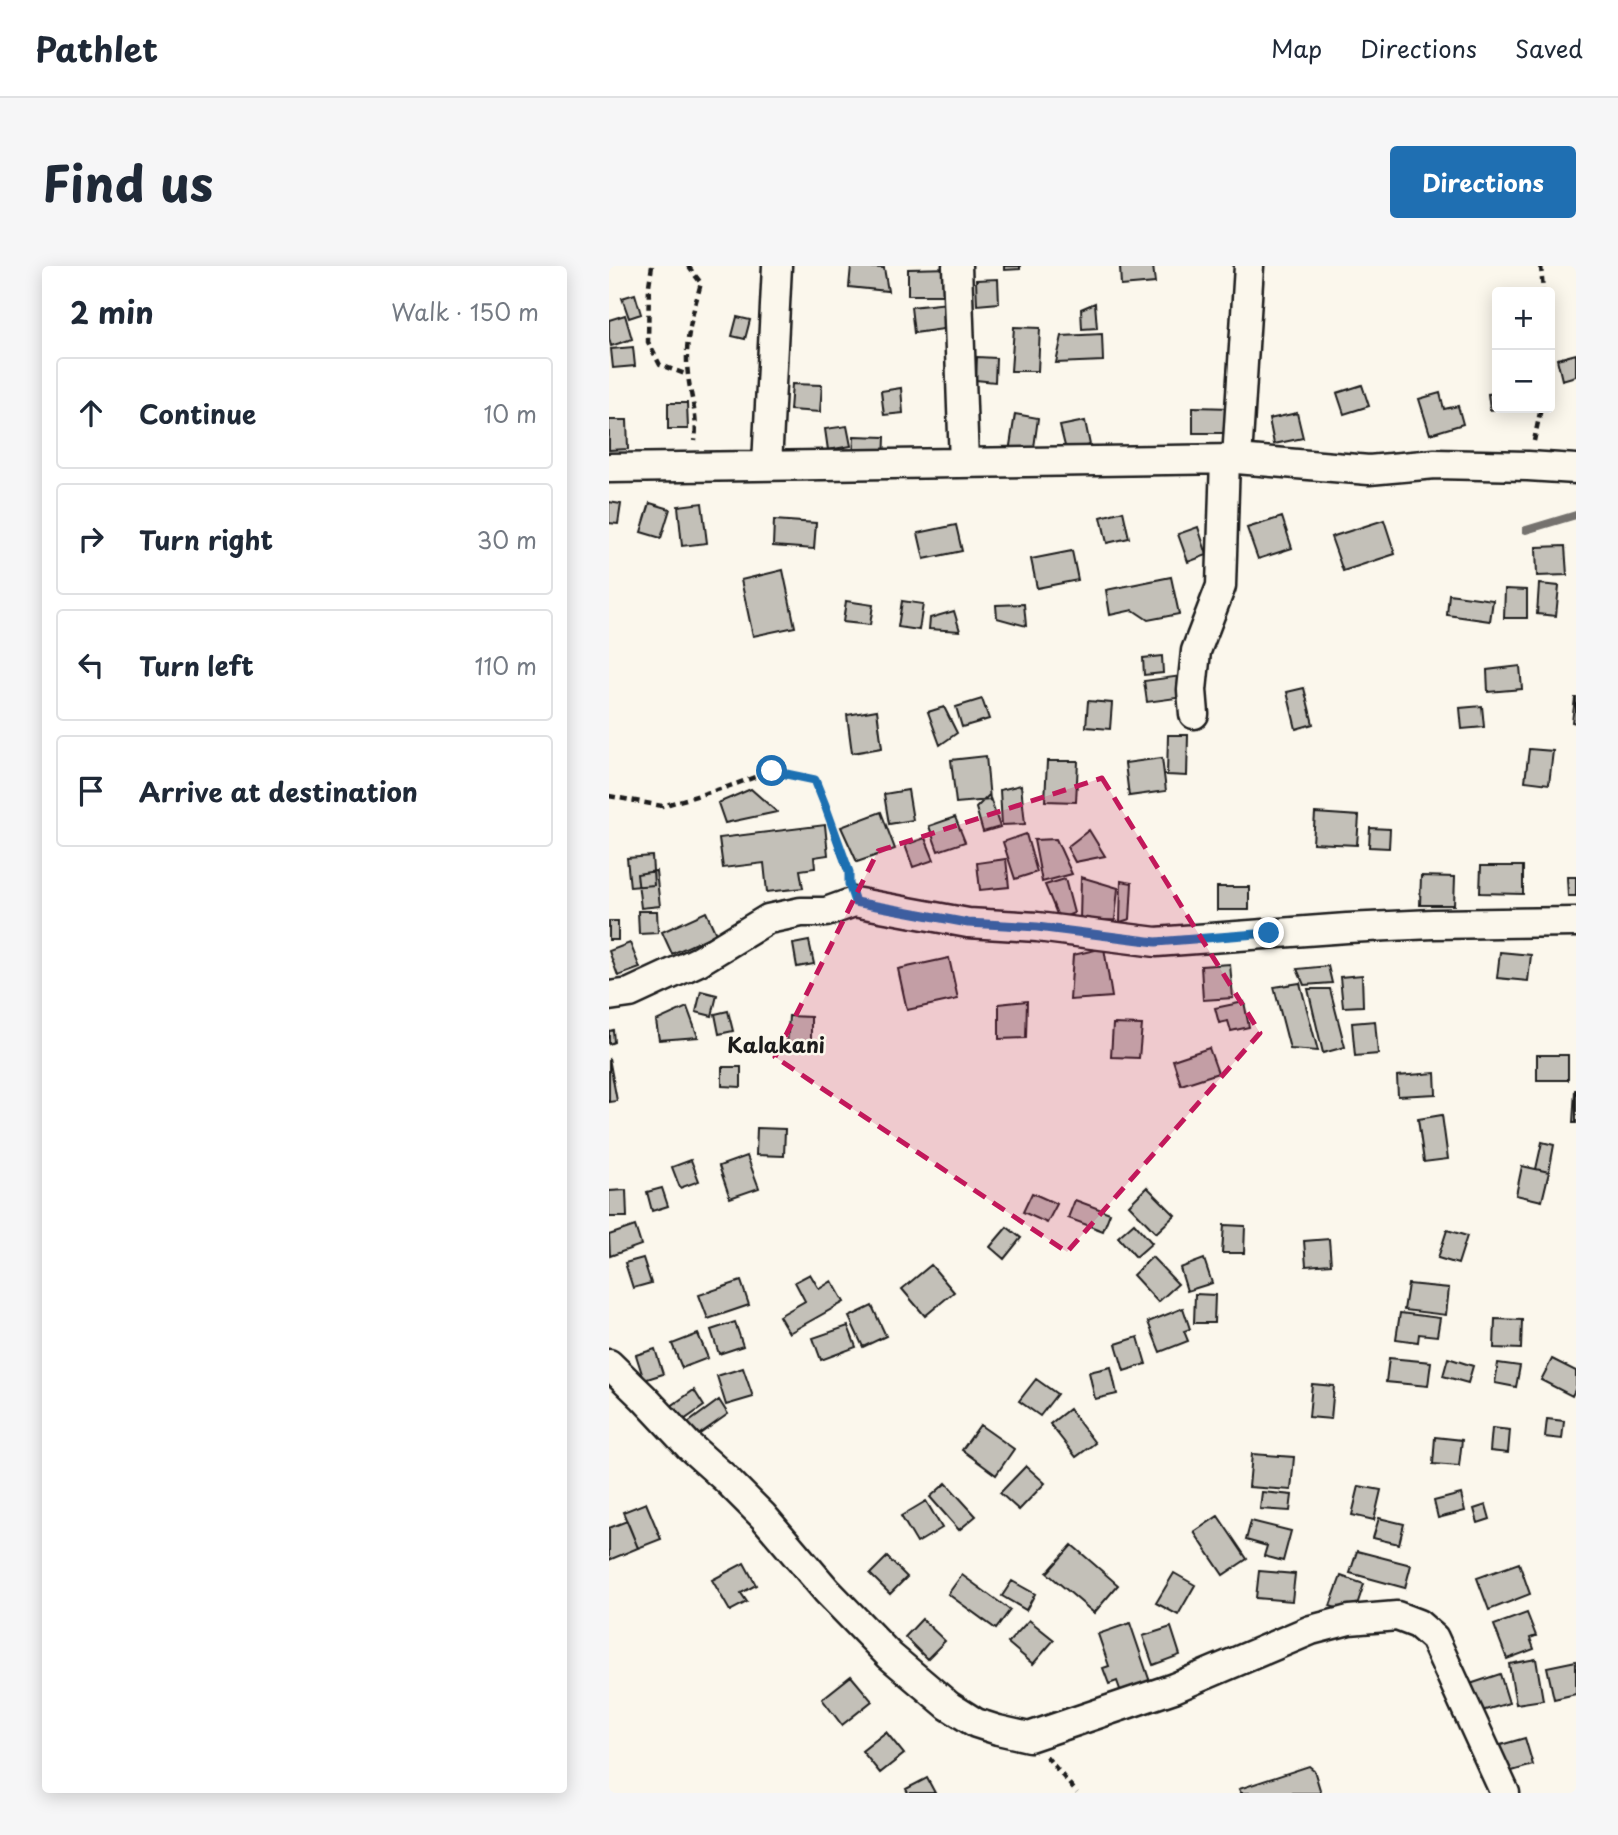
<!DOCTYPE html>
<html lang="en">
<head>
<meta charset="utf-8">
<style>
  :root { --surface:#fff; --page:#f6f6f7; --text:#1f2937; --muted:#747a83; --line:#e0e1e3; --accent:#1f6fb2 }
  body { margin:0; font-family:"Playpen Sans",sans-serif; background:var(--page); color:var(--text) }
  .controls { position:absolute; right:21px; top:21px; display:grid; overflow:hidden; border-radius:7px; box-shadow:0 4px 18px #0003 }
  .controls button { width:63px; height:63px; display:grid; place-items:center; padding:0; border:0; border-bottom:2px solid var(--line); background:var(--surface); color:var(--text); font:35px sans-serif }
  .stop { position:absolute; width:21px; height:21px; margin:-16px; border:5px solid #1f6fb2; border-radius:50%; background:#fff }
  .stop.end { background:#1f6fb2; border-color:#fff; box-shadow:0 2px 7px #0008 }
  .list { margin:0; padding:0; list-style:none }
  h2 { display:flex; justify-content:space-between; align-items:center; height:91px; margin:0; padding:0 28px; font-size:30px }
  h2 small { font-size:23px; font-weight:400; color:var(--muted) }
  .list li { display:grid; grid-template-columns:46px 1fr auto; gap:21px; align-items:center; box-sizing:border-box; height:112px; margin:0 14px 14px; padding:0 14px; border:2px solid var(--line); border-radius:7px }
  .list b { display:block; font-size:26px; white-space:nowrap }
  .list em { font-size:23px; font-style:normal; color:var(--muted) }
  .icon { flex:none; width:38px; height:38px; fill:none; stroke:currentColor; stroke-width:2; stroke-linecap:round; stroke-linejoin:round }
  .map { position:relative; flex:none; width:967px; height:1527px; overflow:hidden; border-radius:7px }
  header { display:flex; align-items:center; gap:42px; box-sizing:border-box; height:98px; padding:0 35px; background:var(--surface); border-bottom:2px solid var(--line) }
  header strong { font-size:33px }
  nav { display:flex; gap:38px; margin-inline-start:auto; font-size:24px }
  .intro { display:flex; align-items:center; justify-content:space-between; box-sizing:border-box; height:168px; padding:0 42px }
  h1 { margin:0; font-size:49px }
  .button { padding:18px 32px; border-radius:7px; background:var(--accent); color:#fff; font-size:24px; font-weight:700 }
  main { display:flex; gap:42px; padding:0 42px }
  aside { flex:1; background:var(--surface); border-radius:7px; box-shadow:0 4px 18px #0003 }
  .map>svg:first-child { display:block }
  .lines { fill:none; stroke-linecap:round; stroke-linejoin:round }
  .stream { stroke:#74726e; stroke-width:8 }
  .building { fill:#c3c0b8; stroke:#1c1c1c; stroke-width:2 }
  .street-casing { stroke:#1c1c1c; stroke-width:33 }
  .path { stroke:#1c1c1c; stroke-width:4.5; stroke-dasharray:7 5; stroke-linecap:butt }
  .street { stroke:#fbf7ec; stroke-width:28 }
  .route { stroke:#1f6fb2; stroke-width:9 }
  .marked { fill:#c2185b; fill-opacity:0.2; stroke:#c2185b; stroke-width:5; stroke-dasharray:14 9; stroke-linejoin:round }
  .labels { text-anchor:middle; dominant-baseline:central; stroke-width:5; stroke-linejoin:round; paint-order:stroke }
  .quarter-label { font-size:21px; font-weight:bold; fill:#1c1c1c; stroke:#fbf7ec }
</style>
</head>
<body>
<header>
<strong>Pathlet</strong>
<nav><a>Map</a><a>Directions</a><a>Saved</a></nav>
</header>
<div class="intro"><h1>Find us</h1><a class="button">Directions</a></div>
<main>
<aside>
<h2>2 min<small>Walk · 150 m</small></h2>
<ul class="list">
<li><svg class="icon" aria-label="ahead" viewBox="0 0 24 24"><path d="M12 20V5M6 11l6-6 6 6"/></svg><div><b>Continue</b></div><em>10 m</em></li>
<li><svg class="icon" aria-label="right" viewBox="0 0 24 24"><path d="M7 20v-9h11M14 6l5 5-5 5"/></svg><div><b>Turn right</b></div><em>30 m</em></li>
<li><svg class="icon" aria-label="left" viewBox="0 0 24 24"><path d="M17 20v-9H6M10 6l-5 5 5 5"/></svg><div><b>Turn left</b></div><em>110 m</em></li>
<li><svg class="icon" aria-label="arrive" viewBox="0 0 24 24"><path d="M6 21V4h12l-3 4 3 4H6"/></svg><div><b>Arrive at destination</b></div></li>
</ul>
</aside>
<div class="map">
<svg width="967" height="1527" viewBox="0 0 967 1527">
  <rect width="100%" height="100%" fill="#fbf7ec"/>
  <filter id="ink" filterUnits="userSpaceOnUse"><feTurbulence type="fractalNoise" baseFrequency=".0143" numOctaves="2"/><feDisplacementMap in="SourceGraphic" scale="14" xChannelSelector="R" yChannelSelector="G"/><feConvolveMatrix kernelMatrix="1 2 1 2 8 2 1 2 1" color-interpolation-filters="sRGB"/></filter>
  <g filter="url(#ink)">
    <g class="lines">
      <!-- stream -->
      <path class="stream" d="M917,264L967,249"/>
    </g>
    <!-- building -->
    <path class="building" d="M242,0L275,2L279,25L240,21Z
      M395,0H411V3L395,4Z
      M511,0H544L546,17L512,20Z
      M343,2V29H299V3Z
      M389,13L390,37L368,39L367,14Z
      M26,28L32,48L20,52L13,32Z
      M339,37L342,62L305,67L302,41Z
      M486,37L488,62L473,63L472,43Z
      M16,49L23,73L2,80L0,72V54Z
      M128,51L141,54L136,73L123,70Z
      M405,61L431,62L429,105H402Z
      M493,68L494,95L447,97L453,70Z
      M24,81L26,100L4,102L2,83Z
      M967,88V110L953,114L948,93Z
      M368,91L387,92L386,116L367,114Z
      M183,118L213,119L211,146L181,144Z
      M753,119L760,140L735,148L728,127Z
      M292,122L294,147L275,149L272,125Z
      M831,127L835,143L849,140L854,158L821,168L810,133Z
      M888,127V142H897L881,144L879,128Z
      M59,137H78L79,163H59Z
      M584,141L624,142L623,167H584Z
      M688,147L694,172L665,178L660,153Z
      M406,148L429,152L424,189L400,186Z
      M0,154H18L19,183L0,184Z
      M476,155L481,179L457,184L451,160Z
      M238,160L242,180L219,184L216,163Z
      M245,170L276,171L275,197L244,196Z
      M0,236L12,238L9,258L0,257Z
      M41,237L61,243L52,272L32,266Z
      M93,237L98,277L73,280L69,240Z
      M514,245L520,272L498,277L492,251Z
      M673,251L683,282L649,293L638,262Z
      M165,254L207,257L205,283L164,280Z
      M775,254L786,288L734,305L722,271Z
      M347,259L353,285L315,293L309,267Z
      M589,261L598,289L579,296L569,268Z
      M956,280L958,309L928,310L927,281Z
      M463,285L469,314L428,322L422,293Z
      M174,304L186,361L144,370L132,314Z
      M562,311L570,348L539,354L524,344L501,349L497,324Z
      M930,318L950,320L947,350L928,348Z
      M896,323L918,324V352H895Z
      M840,328L884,334L881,355L838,349Z
      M237,335L264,339L261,359L234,356Z
      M293,335L314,338L310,364L289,361Z
      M415,338L417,360L388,352L387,339Z
      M345,345L351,365L320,363L321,352Z
      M553,390L554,407L535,409L534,392Z
      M911,400L913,423L879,426L878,404Z
      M572,410L575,431L538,436L535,415Z
      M695,422L704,458L687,463L678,426Z
      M966,432H967V457L963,456Z
      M373,433L380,453L353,461L347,441Z
      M479,435L503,437L501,463L477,461Z
      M873,440L875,461L853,463L851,442Z
      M335,441L348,467L331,479L319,446Z
      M268,444L273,482L243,487L238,449Z
      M559,469H579L578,510L558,509Z
      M920,483L944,485L940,518L916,515Z
      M377,490L381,534L347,537L342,494Z
      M553,492L557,525L520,530L516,497Z
      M438,495H469L467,536L436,535Z
      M412,519L416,558L393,559L391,524Z
      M142,523L168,546L116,557L109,537Z
      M299,524L304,554L280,558L275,528Z
      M380,529L391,561L374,566L367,542Z
      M272,546L286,583L248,596L232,561Z
      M706,547L750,550L748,579L704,577Z
      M346,551L356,576L329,585L320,560Z
      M216,559L219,589L205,591L206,602L191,604L194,622L158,626L155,597L114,602L110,572Z
      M761,562L781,563L780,582L760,581Z
      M480,564L496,590L466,596L458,581Z
      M417,568L428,606L406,613L394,576Z
      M316,572L325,594L304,601L296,579Z
      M447,573L463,608L433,616L425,574Z
      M43,590L45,619L21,621L18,592Z
      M397,593L400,621L371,624L368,597Z
      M872,600H914V628L871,627Z
      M47,605L51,640L32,642L28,608Z
      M812,610L846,611L845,639H811Z
      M472,611L509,622L506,654L471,655Z
      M958,611H967V630H959Z
      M456,613L465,647L450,653L436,619Z
      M512,615L523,617L521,653L511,656Z
      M608,621H640V644H608Z
      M29,645H48L49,667L30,668Z
      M97,646L107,668L63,688L53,666Z
      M0,655H9V674H0Z
      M200,675L205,698L188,701L184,678Z
      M21,677L31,702L9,710L0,685Z
      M495,682L503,731L461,734L464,689Z
      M891,686L922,689L919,715L888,712Z
      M340,692L349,733L298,744L289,703Z
      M621,698L624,732L594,734L592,700Z
      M719,700L723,717L695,719L688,703Z
      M753,709L754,740L734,741L731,711Z
      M691,717L709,785L681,783L665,721Z
      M699,723H721L736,781L714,787Z
      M92,725L108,729L103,750L87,746Z
      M418,735L417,772L390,773V738Z
      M635,736L640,761L622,765L619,755L610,757L606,742Z
      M78,741L89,771L50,774L47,755Z
      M119,745L124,765L110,768L106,748Z
      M180,750L202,751V781L178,780Z
      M766,755L769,788L746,790L743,757Z
      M504,758L533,759L530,792L502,791Z
      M4,764L5,776L0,778V765Z
      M600,782L609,807L572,819L564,794Z
      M928,789H959V814H928Z
      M0,792L8,835L0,836Z
      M113,801H132V821L113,820Z
      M826,807L827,828L789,830L788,810Z
      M966,824H967V857H964Z
      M833,849L839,893L815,896L809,853Z
      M148,862L176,863L175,890L147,889Z
      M933,876L945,879L940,906L927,903Z
      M138,890L150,922L121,932L110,900Z
      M82,894L90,915L71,922L63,901Z
      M913,900L940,906L933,935L907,929Z
      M538,921L566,949L547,967L520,939Z
      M53,922L59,940L43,945L38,926Z
      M17,924L18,951H0V925Z
      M423,927L448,938L438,957L414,946Z
      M466,934L501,947L494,965L459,952Z
      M525,957L543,977L527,991L509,971Z
      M615,959L636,960L635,987H613Z
      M26,960L32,979L1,990L0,969Z
      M398,961L412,972L395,993L381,981Z
      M838,964L858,970L849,998L829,992Z
      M720,973L722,998L697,1000L695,975Z
      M543,991L569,1018L549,1036L524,1009Z
      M34,992L42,1017L24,1022L16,997Z
      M595,993L603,1017L578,1025L571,1002Z
      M322,999L345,1026L316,1050L293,1023Z
      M201,1008L210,1023L223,1015L235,1036L180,1067L170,1050L196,1035L186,1016Z
      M132,1015L140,1039L99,1053L90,1029Z
      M799,1018L840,1022L837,1049L795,1044Z
      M586,1028L606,1029L605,1057H585Z
      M263,1040L277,1070L254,1081L240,1051Z
      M574,1042L581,1063L575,1065L579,1075L551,1086L539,1056Z
      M791,1047L831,1052L828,1070L810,1068L809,1076L787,1073Z
      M886,1053L913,1054L912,1083L885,1082Z
      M126,1056L134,1080L110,1088L102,1064Z
      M239,1060L247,1081L212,1094L204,1072Z
      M89,1068L99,1092L73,1102L63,1078Z
      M529,1071L537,1098L515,1105L507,1078Z
      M46,1083L54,1108L35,1114L27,1089Z
      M780,1092L822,1096L819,1120L777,1116Z
      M839,1092L864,1100L859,1117L834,1110Z
      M943,1093L967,1105V1122L963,1130L932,1114Z
      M889,1097L911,1100L907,1121L886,1117Z
      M502,1101L508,1128L486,1133L480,1106Z
      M134,1102L144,1131L117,1139L108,1110Z
      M427,1113L448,1128L431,1150L410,1135Z
      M703,1118L725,1120L722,1153L700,1151Z
      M85,1124L95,1140L69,1158L58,1143Z
      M110,1134L119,1148L85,1172L76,1159Z
      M460,1143L486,1177L467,1191L441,1158Z
      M938,1153L955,1155L953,1173L936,1171Z
      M371,1159L405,1183L387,1209L353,1184Z
      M883,1162L901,1164L899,1187L881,1185Z
      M826,1171L853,1174L850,1200L824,1198Z
      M643,1188L685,1191L682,1224L640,1221Z
      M417,1200L436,1217L410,1244L391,1227Z
      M337,1217L367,1250L350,1264L321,1231Z
      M750,1220L772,1224L765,1254L743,1249Z
      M653,1226L683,1229L681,1245L651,1243Z
      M852,1228L856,1245L829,1252L825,1235Z
      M317,1235L333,1262L308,1277L292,1250Z
      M37,1237L52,1273L29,1282L14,1246Z
      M877,1239L881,1253L869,1257L865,1243Z
      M609,1250L638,1293L614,1309L585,1266Z
      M770,1252L795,1258L790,1278L764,1272Z
      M18,1255L29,1282L0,1294V1262Z
      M642,1255L682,1265L674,1295L655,1290L658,1280L637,1274Z
      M463,1279L509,1319L485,1347L438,1307Z
      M748,1285L802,1299L796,1322L741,1307Z
      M278,1291L298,1311L281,1328L261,1308Z
      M135,1297L147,1319L132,1327L138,1336L121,1345L103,1314Z
      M910,1297L921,1328L880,1344L868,1312Z
      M650,1305L686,1308L683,1335L647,1332Z
      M565,1307L586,1319L569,1349L547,1337Z
      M353,1309L401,1344L387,1363L339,1328Z
      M732,1310L755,1318L745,1348L721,1340Z
      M403,1315L426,1328L417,1344L393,1330Z
      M918,1347L927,1370L921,1372L925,1383L898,1393L885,1359Z
      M313,1353L336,1375L318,1393L296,1371Z
      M420,1354L445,1374L424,1398L399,1377Z
      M521,1357L543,1422L514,1432L508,1415L500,1418L494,1402L500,1400L489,1368Z
      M562,1361L571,1389L544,1399L534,1370Z
      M927,1393L934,1434L907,1438L900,1398Z
      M967,1395V1428L945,1433L938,1401Z
      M891,1408L900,1437L866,1447L858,1419Z
      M242,1410L263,1435L233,1459L213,1433Z
      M277,1466L295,1488L271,1507L253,1485Z
      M916,1472L924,1499L896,1507L888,1480Z
      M700,1500L705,1504L712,1527H632L630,1523Z
      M318,1512L326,1527H299L297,1523Z"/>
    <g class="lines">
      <!-- street casing -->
      <g class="street-casing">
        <path id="street" d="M348,0L355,197
          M628,193L640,0
          M158,199L168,0
          M0,202L628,193L760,204L826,198L919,200L967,203
          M585,448L583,424L587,385L612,320L616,193
          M0,730L21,727L90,695L159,653L192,646H217L245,636L359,657L428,661L547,676L738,662L824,658L967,656
          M0,1098L35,1132L80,1180L118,1214L154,1250L218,1325L281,1390L340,1440L367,1457L389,1464L420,1471L565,1422L702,1364L740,1354L788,1350L809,1358L825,1372L896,1527"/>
      </g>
      <!-- path -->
      <path class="path" d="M43,0L40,19L39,76L51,99L79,109
        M79,0L92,17C83,50 75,75 79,109C82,134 89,149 86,175
        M932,0L934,26
        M925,175L932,142
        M0,530L53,540L118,521L163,505L206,514L216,539L240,611
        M437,1490L468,1527"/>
      <!-- street -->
      <use href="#street" class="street"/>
    </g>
  </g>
  <g class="lines" filter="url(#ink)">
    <!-- route -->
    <path class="route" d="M163,505L206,514L216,539L240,606V618L246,636L359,657L428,661L547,676L660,667"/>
  </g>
  <!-- marked area -->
  <path class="marked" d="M493,512L651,767L458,986L166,791L269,585Z"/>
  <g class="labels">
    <!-- quarter labels -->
    <g class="quarter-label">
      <text x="167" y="778">Kalakani</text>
    </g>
  </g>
</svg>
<div class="controls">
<button>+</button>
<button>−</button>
</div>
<div class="stop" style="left:163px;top:505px"></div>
<div class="stop end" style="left:660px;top:667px"></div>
</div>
</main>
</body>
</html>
